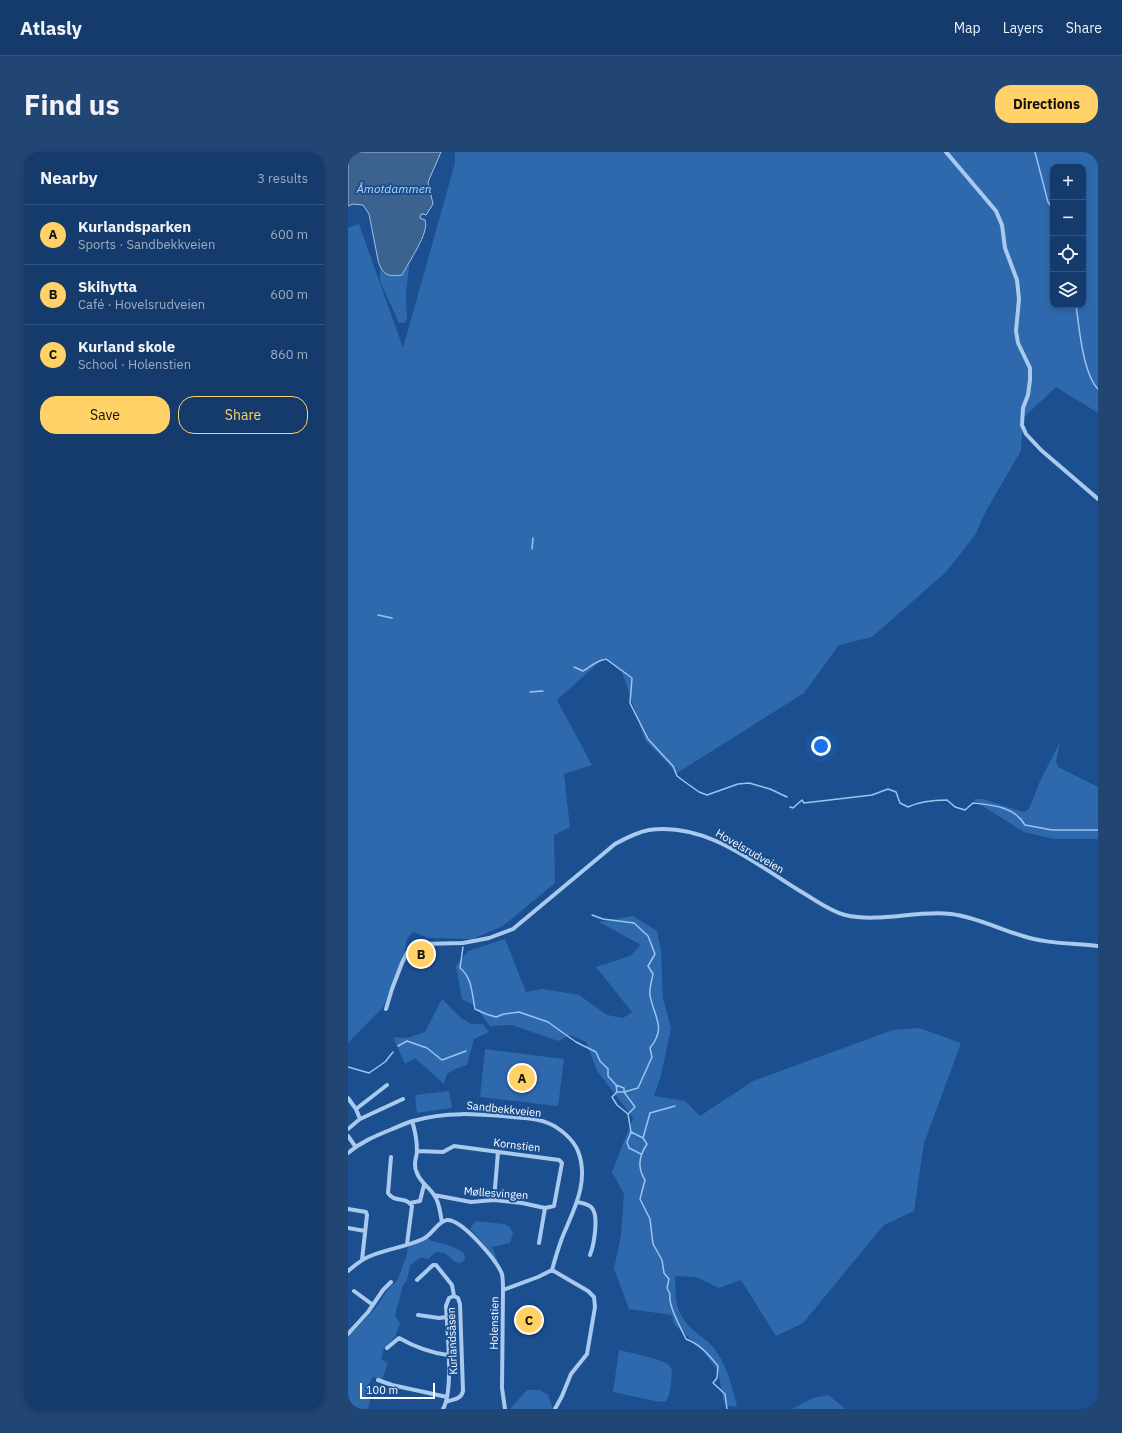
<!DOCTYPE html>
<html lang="en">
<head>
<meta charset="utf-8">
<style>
  :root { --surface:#143b6b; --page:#214673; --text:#f1f3f6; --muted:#9dadc1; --line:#33557e; --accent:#ffd166 }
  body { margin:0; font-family:"IBM Plex Sans",sans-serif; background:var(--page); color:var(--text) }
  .controls { position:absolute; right:12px; top:12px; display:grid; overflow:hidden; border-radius:8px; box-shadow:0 2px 6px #0003 }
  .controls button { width:36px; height:36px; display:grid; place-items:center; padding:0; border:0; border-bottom:1px solid var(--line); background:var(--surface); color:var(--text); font:20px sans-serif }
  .scale { position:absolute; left:12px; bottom:10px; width:75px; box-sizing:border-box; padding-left:4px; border:2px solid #fff; border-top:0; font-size:11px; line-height:14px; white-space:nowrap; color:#fff; -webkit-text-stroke:3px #1b4f8f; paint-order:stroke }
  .you { position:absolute; left:473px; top:594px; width:14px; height:14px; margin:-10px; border:3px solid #fff; border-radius:50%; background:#1a73e8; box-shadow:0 0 0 6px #1a73e833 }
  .badge { display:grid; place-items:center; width:26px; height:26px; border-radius:50%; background:var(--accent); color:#111; font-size:13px; font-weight:700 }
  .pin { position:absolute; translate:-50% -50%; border:2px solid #fff; box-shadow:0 1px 4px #0006 }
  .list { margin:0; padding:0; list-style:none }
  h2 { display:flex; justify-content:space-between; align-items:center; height:52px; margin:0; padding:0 16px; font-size:17px }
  h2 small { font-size:13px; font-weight:400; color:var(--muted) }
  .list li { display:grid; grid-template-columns:26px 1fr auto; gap:12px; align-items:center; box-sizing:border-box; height:60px; padding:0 16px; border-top:1px solid var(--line) }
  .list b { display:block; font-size:15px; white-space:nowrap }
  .list p { margin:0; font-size:13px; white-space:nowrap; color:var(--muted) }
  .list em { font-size:13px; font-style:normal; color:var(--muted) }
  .actions { display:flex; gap:8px; padding:12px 16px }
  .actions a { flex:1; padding:9px 0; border:1px solid var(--accent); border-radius:16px; text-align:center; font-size:14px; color:var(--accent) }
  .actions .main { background:var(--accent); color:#111 }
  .icon { flex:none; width:22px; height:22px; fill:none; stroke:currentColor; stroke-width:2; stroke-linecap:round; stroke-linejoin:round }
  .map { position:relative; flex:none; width:750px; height:1257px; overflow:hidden; border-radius:16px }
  header { display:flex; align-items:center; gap:24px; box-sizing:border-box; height:56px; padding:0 20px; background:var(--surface); border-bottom:1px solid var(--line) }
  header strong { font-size:19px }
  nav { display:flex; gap:22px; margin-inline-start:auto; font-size:14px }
  .intro { display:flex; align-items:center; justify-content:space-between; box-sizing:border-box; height:96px; padding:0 24px }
  h1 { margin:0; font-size:28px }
  .button { padding:10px 18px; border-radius:16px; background:var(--accent); color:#111; font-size:14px; font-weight:700 }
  main { display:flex; gap:24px; padding:0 24px }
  aside { flex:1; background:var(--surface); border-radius:16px; box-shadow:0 2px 6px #0003 }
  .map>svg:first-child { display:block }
  .green { fill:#2e69ad; fill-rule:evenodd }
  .water { fill:#3c6290; stroke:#9cc4f0 }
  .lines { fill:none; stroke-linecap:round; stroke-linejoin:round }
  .stream { stroke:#9cc4f0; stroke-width:1.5 }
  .minor { stroke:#a9c9ee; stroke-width:4 }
  .labels { text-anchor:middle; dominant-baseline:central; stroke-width:4; stroke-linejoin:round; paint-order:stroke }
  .street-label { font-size:11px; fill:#fff; stroke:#1b4f8f }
  .water-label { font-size:12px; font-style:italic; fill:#b5d3f5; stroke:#1b4f8f }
</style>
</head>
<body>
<header>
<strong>Atlasly</strong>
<nav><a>Map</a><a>Layers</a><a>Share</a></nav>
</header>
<div class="intro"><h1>Find us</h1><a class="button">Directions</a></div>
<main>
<aside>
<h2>Nearby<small>3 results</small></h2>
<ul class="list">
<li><span class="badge">A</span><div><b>Kurlandsparken</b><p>Sports · Sandbekkveien</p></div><em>600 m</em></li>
<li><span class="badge">B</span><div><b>Skihytta</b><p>Café · Hovelsrudveien</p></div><em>600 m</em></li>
<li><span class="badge">C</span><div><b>Kurland skole</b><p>School · Holenstien</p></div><em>860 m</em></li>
</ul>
<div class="actions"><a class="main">Save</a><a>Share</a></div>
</aside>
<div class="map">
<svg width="750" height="1257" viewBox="0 0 750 1257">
  <rect width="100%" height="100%" fill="#1b4f8f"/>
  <!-- green -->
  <path class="green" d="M107,0H750V261L708,235L675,266L673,299L639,357L627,383L599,419L524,485L491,493L456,541L329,621L297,588L274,520L257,505L209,548L244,613L216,622L222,675L206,683L207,731L155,774L124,787L81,786L65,780L59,786L57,799L36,854L0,891V76L11,72L55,196L107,11ZM705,15H735V153H705Z
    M62,106L58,142L59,167L57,171H51L32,129V116L36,121L54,123Z
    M712,590L708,610L710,615L750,635V687H706L676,680L625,648L628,647H634L676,660L681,657L692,629Z
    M285,764L309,779L313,798L315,846L323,876L313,924L306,944L337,949L352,964L405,929L545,878L571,876L613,891L576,991L566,1059L536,1073L455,1171L428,1184L393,1128L371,1136L348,1125L327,1124C328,1148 326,1159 344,1177C351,1183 359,1188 365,1195C379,1212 384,1234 389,1255L378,1253L375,1247L370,1219L356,1200L326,1172L324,1163L281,1157L266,1117L273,1083L276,1042L264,1020L285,966L249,919L238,890L222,883L210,889L164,873L142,874L127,854L114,847L108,814L120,799L157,787L178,840L195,837L231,843L259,863L275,866L284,860L248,815L282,804L293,793L251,770Z
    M94,847L113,866L123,872H135L141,880L126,887L119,913L107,917L99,922L96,932L67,906L57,912L45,885L59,886L77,880Z
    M137,897L216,907L210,954L132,945Z
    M101,939L104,956L69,961L67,943Z
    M127,1069L156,1072L161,1074L165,1081L162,1091L144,1095L150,1109H147L136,1092L122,1077Z
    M78,1085L84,1089L100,1093L115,1100L117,1105L116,1109L111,1111L106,1109L97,1101L88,1100L80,1107L73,1105L62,1113L59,1128L55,1134L47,1163L52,1171L47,1185L36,1196L33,1207L40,1211L34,1227L25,1225L20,1234L18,1246L22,1248L20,1257H0V1185L27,1157L38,1140L50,1127L59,1102L60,1095Z
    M271,1198C282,1201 320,1207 323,1216C325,1220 323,1227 323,1232C322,1238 322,1244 318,1249L312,1250L265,1240Z
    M179,1238H192L200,1243L205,1257H162Z
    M480,1243L498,1257H444L465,1246Z"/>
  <!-- water -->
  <path class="water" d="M0,0H93L80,30L85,52L78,63L75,62H73L72,66L77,68C82,80 60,111 54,123C40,125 34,123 30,108L21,62L15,53L5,52L0,54Z"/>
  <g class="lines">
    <!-- stream -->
    <path class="stream" d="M687,0L700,50L705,57
      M728,153C731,175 735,222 750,237
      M184,397L185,386
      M30,463L44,466
      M226,515L235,519C244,514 247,509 258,507L284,526L282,551L300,587L325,614L329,624L337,630L351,640L359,643L390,632L401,631L422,637L439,645
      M182,540L195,539
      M442,655L445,656L454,648L456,651L524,643L540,637L548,640L552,651L560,655C573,649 585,648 599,648L607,655L617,658L625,651C644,653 666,654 677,673L704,678H750
      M244,763L255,767L286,771L300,784L307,802L300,814L305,822C304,828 301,837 302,843C306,866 319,875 302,896L304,905L290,936L276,940H269
      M115,795L112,816C124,825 124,842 127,857L138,862L148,865L156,862L171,860L200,870L228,890L248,900L252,909L260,917V924L268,933L276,936V940L287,955L280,962L283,980L295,986L299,992C291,1004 289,1015 297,1028L292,1047L302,1067L305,1092L314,1108L316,1121L321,1127L319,1136L322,1142C320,1154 333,1176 338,1187C353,1193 360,1202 370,1214L369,1226L365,1231L377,1242L379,1257
      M50,894L59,889L79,896L94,908L118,899
      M0,915L21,921L37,910L45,900
      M268,933L269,940L264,945L269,953L280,962
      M283,980L279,990L281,996L293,1002
      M295,986L302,961L327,954"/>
    <!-- minor -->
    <path class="minor" d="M598,0L648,59L654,73L657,96L669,128L671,147L668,179L670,191L682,216V228L680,243L675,256L674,273L678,282L693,298L750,347
      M38,857L44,837L54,811L59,801L64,796L73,792L115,791L141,786L165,777L267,692C278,686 289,680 301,678C358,670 406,711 452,739C466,747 481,759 497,763C532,771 568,758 603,762C628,765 651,777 675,784C699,792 725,791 750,794
      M0,946L8,957L12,967L0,977
      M8,957L39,933
      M12,967L55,947
      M64,969C67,978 69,990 69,1000C68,1007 65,1013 69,1021C72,1030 81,1035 86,1043C92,1051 92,1061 94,1070
      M0,984L7,994
      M69,999L95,1000L106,994L211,1008L214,1011L206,1054L197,1056
      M0,1001C13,990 27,984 42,978C50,975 57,971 65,969C98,959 130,962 164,965C176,966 189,966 200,971C212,976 225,987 230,999C242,1030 225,1059 214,1086C210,1097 207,1107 204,1118
      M43,1005L40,1041C46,1051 58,1044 64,1054L59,1092
      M86,1043L123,1050L146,1048L174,1051L197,1056L191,1091
      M146,1048L150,1000
      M229,1050C234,1051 241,1052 244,1056C251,1064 246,1093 242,1103
      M62,1051L72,1049L76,1033
      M0,1057L18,1060L19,1063L14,1108
      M0,1076L17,1079
      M204,1118L240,1139L246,1145L247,1155L239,1202L223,1222L214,1244L207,1257
      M0,1119C6,1114 13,1108 20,1105C38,1097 58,1095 75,1087C84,1083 90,1069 99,1068C114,1067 149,1109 154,1122C155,1127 155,1133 155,1138
      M69,1128L85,1113H88L104,1133L106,1144
      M6,1139L25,1153
      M70,1163L91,1166L99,1165
      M0,1182L20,1160L35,1138L43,1130
      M39,1196L51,1186C67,1195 83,1201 100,1203
      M30,1228L44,1233L99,1245
      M95,1257C106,1239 99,1177 98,1154L101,1146L106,1144L110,1146L112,1152L115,1239C113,1248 105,1247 98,1250
      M157,1257L154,1236L155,1138L190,1125L204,1118"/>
  </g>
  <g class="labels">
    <!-- street labels -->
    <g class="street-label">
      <text transform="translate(402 699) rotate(30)">Hovelsrudveien</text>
      <text transform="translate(156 957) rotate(6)">Sandbekkveien</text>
      <text transform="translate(169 993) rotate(7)">Kornstien</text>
      <text transform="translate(148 1041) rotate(4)">Møllesvingen</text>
      <text transform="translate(146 1171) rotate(-89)">Holenstien</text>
      <text transform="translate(104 1189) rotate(-92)">Kurlandsåsen</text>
    </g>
    <!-- water labels -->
    <g class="water-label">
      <text x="46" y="36">Åmotdammen</text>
    </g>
  </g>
</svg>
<div class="controls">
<button>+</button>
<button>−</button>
<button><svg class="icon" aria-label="locate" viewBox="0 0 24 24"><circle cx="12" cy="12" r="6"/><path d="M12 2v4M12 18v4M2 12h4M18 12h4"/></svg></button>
<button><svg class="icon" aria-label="layers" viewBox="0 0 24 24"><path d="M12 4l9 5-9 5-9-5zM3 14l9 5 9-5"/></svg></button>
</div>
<div class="scale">100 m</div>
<div class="you"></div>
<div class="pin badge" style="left:174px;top:926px">A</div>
<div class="pin badge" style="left:73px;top:802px">B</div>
<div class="pin badge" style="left:181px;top:1168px">C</div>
</div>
</main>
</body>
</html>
